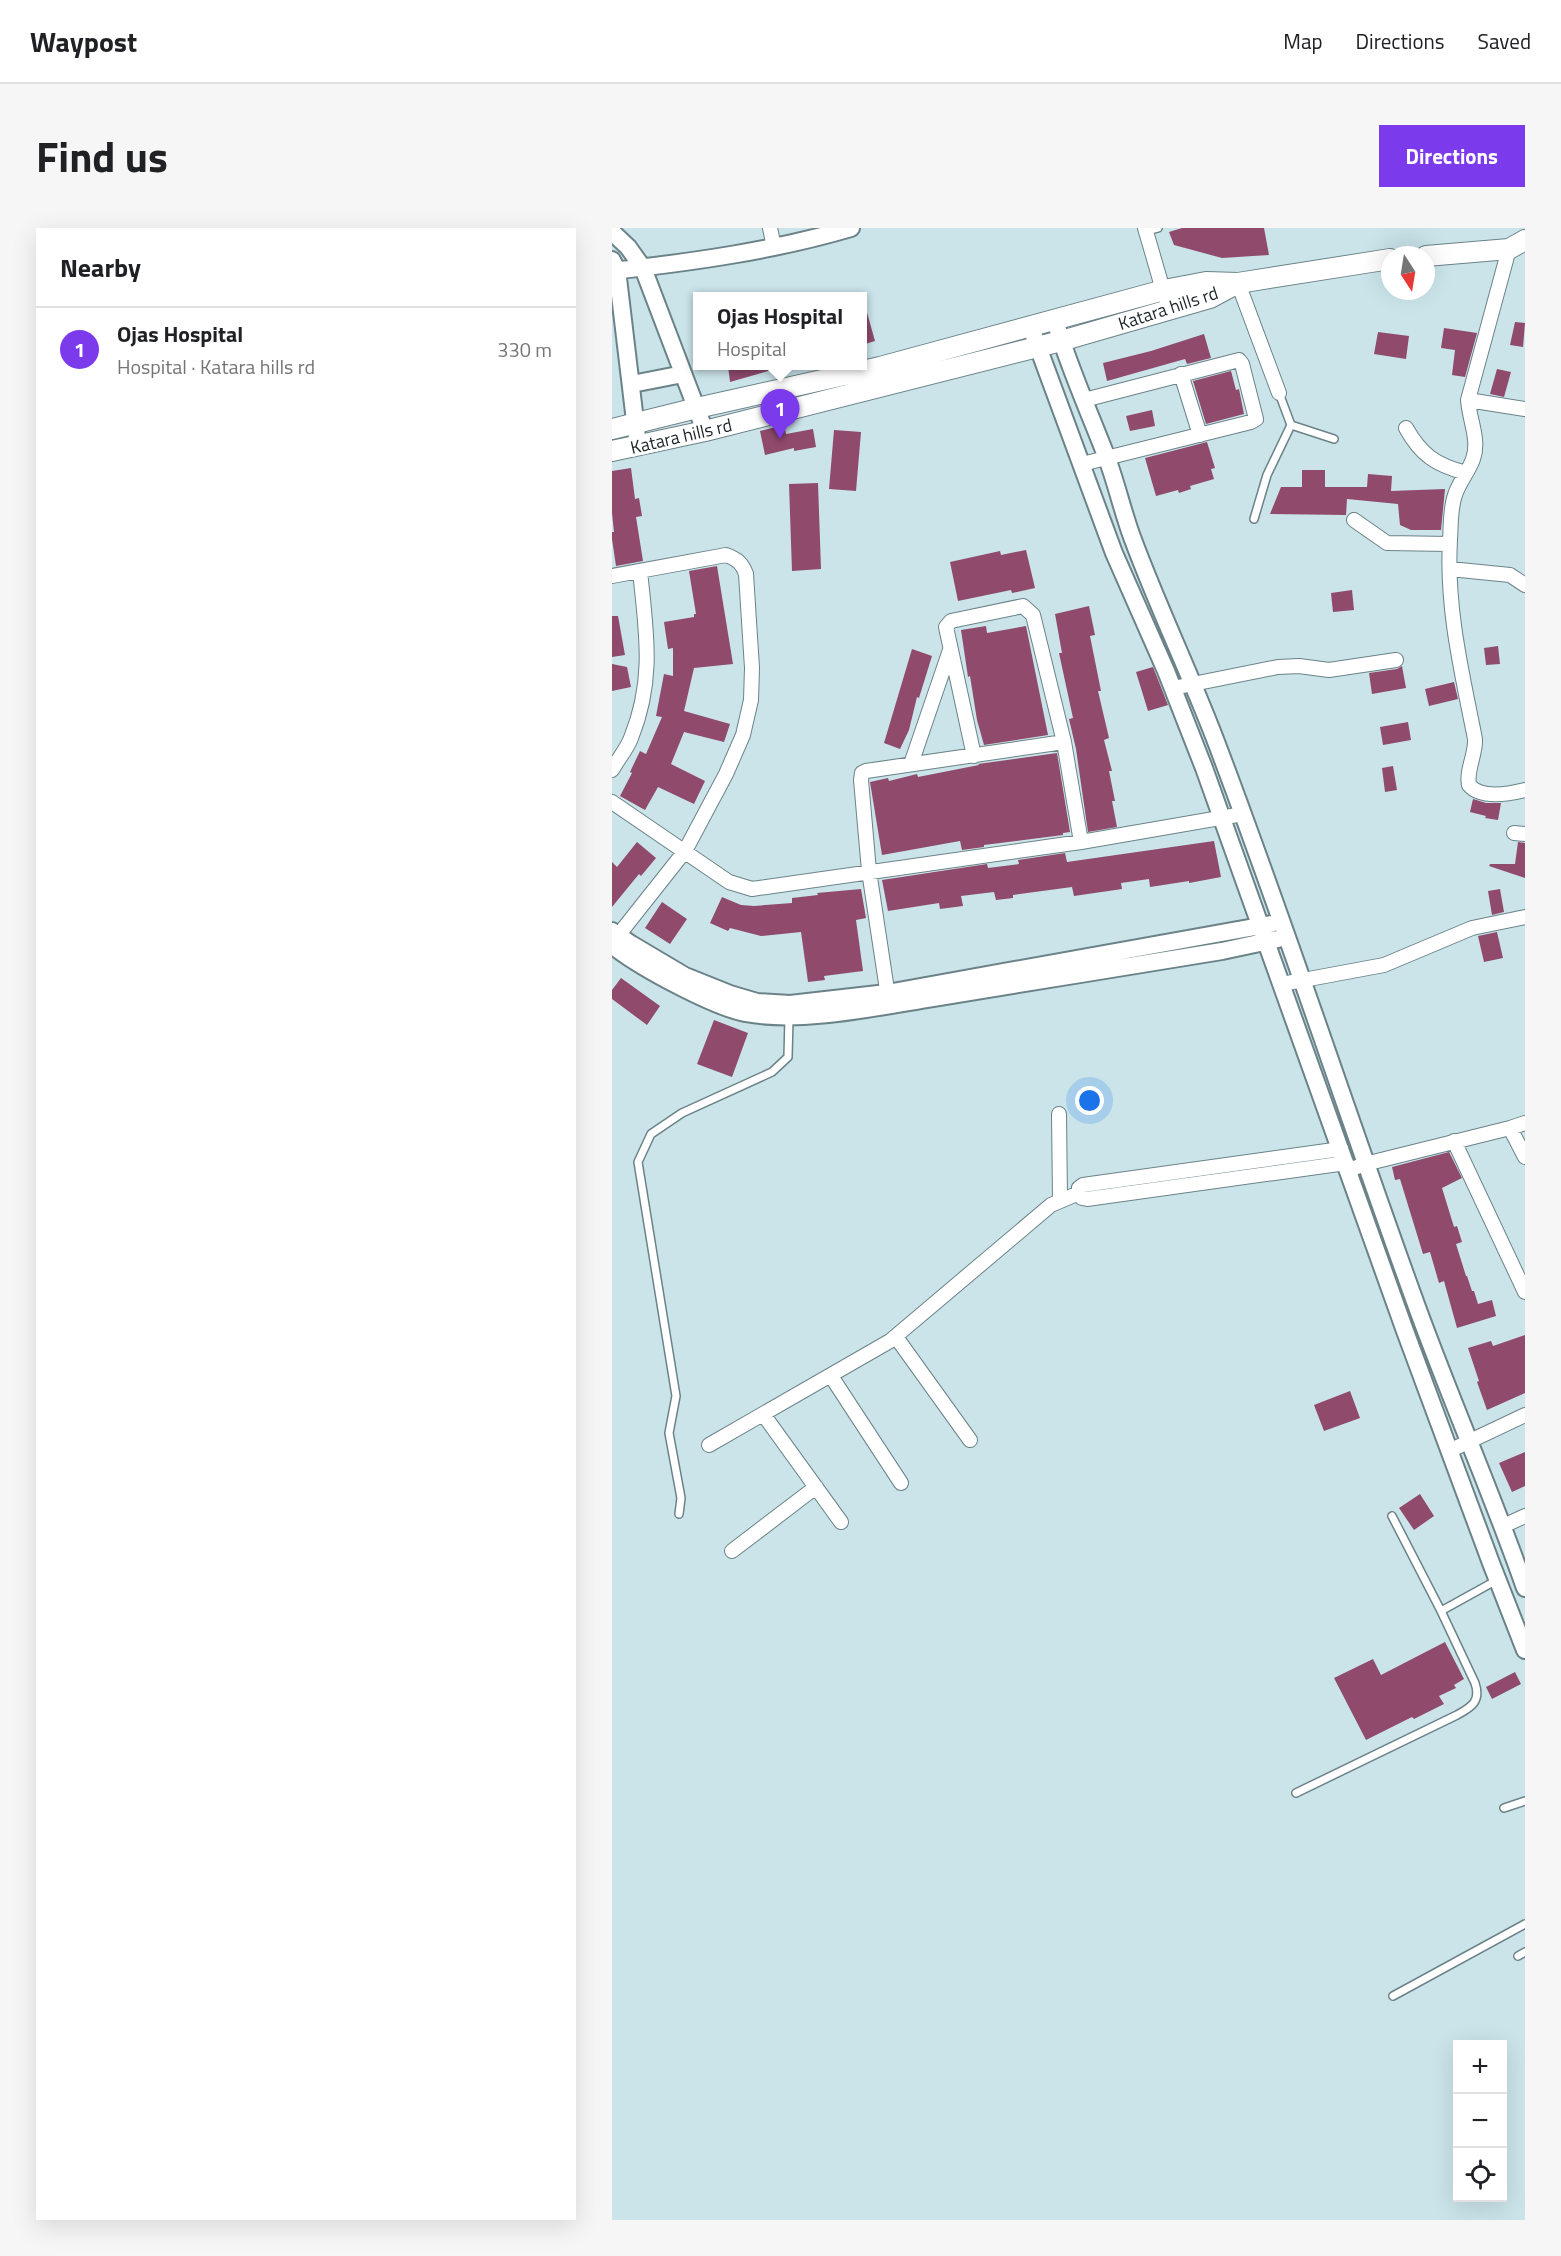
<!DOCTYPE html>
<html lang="en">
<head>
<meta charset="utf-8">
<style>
  :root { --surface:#fff; --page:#f6f6f6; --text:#202124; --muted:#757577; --line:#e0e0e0; --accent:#7c3aed }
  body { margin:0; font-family:"Titillium Web",sans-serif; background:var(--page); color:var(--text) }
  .controls { position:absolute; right:18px; bottom:18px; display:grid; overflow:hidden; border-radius:0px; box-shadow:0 6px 24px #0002 }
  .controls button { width:54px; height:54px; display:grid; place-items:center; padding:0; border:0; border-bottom:2px solid var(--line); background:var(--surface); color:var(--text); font:30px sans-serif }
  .compass { position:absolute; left:769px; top:18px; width:54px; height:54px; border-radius:50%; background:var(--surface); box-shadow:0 6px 24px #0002; rotate:168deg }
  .you { position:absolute; left:478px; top:873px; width:21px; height:21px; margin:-15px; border:4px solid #fff; border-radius:50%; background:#1a73e8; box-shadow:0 0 0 9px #1a73e833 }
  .badge { display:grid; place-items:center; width:39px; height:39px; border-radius:50%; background:var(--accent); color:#fff; font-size:20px; font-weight:700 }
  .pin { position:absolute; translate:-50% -50px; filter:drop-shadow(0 2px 3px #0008) }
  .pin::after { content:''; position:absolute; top:32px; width:21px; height:18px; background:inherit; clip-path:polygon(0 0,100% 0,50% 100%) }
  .popup { position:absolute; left:81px; top:64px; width:174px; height:78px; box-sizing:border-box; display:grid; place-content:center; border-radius:0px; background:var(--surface); filter:drop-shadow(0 2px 4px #0005); font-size:20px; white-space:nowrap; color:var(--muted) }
  .popup b { font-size:22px; color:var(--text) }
  .popup::after { content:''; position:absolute; left:50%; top:100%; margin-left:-12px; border:12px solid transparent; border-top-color:var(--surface) }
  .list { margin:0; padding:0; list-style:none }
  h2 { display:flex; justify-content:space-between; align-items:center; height:78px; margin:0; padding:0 24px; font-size:26px }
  h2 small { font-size:20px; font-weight:400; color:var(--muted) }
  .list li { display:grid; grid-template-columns:39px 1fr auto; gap:18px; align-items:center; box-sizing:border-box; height:84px; padding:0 24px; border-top:2px solid var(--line) }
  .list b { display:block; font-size:22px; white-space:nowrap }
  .list p { margin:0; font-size:20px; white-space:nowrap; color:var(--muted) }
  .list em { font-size:20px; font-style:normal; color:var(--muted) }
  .icon { flex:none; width:33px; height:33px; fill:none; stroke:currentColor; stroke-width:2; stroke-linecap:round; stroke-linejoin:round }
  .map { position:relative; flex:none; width:913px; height:1992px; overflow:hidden; border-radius:0px }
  header { display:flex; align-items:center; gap:36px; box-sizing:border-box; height:84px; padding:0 30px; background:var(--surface); border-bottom:2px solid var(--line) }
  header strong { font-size:28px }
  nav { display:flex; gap:33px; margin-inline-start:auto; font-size:21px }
  .intro { display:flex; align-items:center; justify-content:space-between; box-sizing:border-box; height:144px; padding:0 36px }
  h1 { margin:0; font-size:42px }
  .button { padding:15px 27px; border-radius:0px; background:var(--accent); color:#fff; font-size:21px; font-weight:700 }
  main { display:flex; gap:36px; padding:0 36px }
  aside { flex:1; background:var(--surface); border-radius:0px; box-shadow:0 6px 24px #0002 }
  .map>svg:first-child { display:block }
  .building { fill:#8f4a6c }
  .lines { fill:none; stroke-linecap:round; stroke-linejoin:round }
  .service-casing { stroke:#6b8388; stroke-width:10 }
  .minor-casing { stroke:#6b8388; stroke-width:16 }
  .tertiary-casing { stroke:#6b8388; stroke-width:20 }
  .secondary-casing { stroke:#6b8388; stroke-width:22 }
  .service { stroke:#fff; stroke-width:7 }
  .minor { stroke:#fff; stroke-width:14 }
  .tertiary { stroke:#fff; stroke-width:16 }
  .secondary { stroke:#fff; stroke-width:20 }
  .labels { text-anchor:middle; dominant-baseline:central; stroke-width:6; stroke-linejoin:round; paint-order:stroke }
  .street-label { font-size:18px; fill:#1c2628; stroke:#fff }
</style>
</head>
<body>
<header>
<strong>Waypost</strong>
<nav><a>Map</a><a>Directions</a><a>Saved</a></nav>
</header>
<div class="intro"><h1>Find us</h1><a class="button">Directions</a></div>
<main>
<aside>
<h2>Nearby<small></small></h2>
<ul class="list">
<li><span class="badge">1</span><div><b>Ojas Hospital</b><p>Hospital · Katara hills rd</p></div><em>330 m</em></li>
</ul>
</aside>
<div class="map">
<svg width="913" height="1992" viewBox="0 0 913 1992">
  <rect width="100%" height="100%" fill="#cae4ea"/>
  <!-- building -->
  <path class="building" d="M570,0H652L657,27L610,30L562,17L557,4Z
    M250,81H254L263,113L250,117Z
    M903,94L913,95L911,119L898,117Z
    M832,100L865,105L853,149L840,147L843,122L829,120Z
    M766,104L797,108L794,131L762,126Z
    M592,106L599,130L575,136L573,131L495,153L491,135L539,123Z
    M116,138H163V141L118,154Z
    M885,141L899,144L892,169L878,166Z
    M619,143L624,162L627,161L632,186L594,196L581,153Z
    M540,182L543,198L518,203L514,188Z
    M172,197L174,206L201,201L204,219L182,223V220L153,227L148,203Z
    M222,202L249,204L244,263L217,261Z
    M595,214L603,240L599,241L602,251L578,258L579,261L567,265L566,262L544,268L533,230Z
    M19,240L23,271L27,270L30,288L24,289L31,333L4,338L0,311V304H2L0,285V243Z
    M690,242H713V259H755L756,246L780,248L779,263L833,261L829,302H799L788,297L786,276L735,271L734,287L658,286L669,259H690Z
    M206,255L209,341L180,343L177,256Z
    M414,322L423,360L400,365L399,362L346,373L338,334L388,323L389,327Z
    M105,338L121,436L82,440L72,483L118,496L112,514L72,504L59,536L93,553L82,576L46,559L33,582L8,568L20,545L18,544L28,523L34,526L50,489L44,488L52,446L61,448V420L56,421L52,394L82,389V386H84L77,343Z
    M740,362L742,382L721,384L719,365Z
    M477,378L483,407L478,408L489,463H486L497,510L492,512L500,543H497L503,573H500L505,599L476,604L464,521L457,491L461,490L447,425H450L443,386Z
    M0,388H6L13,427L0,429Z
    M374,398L375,405L414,398L436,507L372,517L365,492L358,448L356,449L349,402Z
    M886,418L888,436L874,437L872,420Z
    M300,421L320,428L307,470L305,469L297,502L288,521L272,515Z
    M0,436L15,439L19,459L0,463Z
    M790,438L794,460L760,466L757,445L785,441Z
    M541,439L556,477L536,483L524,444Z
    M842,454L846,471L817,478L813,461Z
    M796,494L799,512L771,517L768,499Z
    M445,525L458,604L451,605V607L372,617V619L350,622L348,613L270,627L258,554L276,550L277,553L305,546L306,549L367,537L366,536Z
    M781,538L785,562L773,564L770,540Z
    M861,571L874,575H889L886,592L873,590L874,588L858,584Z
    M602,613L609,649L577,655V653L538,659L537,651L509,655L510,661L462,668L460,659L401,667V670L384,672L382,664L349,668L351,678L328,681L327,675L276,683L270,652L375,636L376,640L407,636L406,632L453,625L455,634Z
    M25,614L44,630L29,648L27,646L0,679V634L5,639Z
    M906,614L913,615V650L877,638L878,636H903Z
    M249,661L254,690L244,692L251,743L212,748L213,752L196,754L189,704L149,708L118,700L116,703L98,695L110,669L129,677L142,678L180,675V670L206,667L205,665Z
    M888,661L892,684L880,687L876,663Z
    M50,674L75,691L58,716L33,700Z
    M885,704L891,730L872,734L866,708Z
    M9,750L48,778L35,797L0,771V762Z
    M102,792L136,805L120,849L85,836Z
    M837,924L850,950L830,960L842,999L845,998L850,1014L844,1016L854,1048H855L860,1063H862L866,1076L880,1072L884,1088L845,1100L832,1053L827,1055L818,1024L811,1026L788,951L783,952L780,939Z
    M913,1107V1165L875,1182L865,1154L867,1153L856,1120L879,1113L881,1118Z
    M738,1163L748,1190L712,1203L702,1177Z
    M913,1224V1258L900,1264L887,1235Z
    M808,1266L822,1288L802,1302L787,1280Z
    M833,1414L852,1451L842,1457L844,1460L827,1468L832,1476L802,1491L800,1489L754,1512L722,1450L761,1431L769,1447Z
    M903,1444L909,1456L880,1471L874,1459Z"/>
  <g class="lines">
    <!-- service casing -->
    <g class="service-casing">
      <path id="service" d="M534,3L546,0
        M667,165L679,197L722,211
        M642,291L655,247L679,197
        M67,1286L69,1270L57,1205L64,1168L26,934L39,906L70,885L160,844L176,829L177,790
        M829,1383L885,1352
        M684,1565L845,1487C860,1479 869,1473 863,1455L829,1383L780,1288
        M892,1580L913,1573
        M906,1728L913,1724
        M781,1768L913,1696"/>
    </g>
    <!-- minor casing -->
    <g class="minor-casing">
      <path id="minor" d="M158,0L162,19
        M533,0L553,69
        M897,21L856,172C857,191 868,212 861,231C857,243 847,254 843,267C838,281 839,298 838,312C834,380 850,445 863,511C864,526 854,542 857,557C869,571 897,566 913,562
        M626,55L667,165
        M569,146L588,207
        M856,172L913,181
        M794,200C809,227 824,237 854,245
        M470,236L639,194L644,191L630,136L627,132L472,172
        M742,292L775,315L838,316
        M838,341L898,347L913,357
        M0,348L114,327C125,331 130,335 134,346L140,440L139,472L131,507L114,546L73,623L1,714
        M561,460L666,439L687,438L717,442L784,432
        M362,528L334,399L339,393L411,378L421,387L452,514L469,614
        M299,536L338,422
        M0,542C6,531 15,521 19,510C43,451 34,403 28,343
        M0,574L117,654L140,661L469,614L631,586
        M902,605L913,606
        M670,756L772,737L860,700L913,689
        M277,775L257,643L249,552L250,545L254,543L452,514
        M447,886L448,972
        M898,900L913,929
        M842,913L913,1064
        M729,921L471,957L467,960L470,970L475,971L734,935
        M737,942L753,936L898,900L913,895
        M284,1109L358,1212
        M219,1148L289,1255
        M151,1186L229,1294
        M97,1217L278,1113L439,977L467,965
        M837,1223L913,1187
        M891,1298L913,1288
        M120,1323L204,1259"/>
    </g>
    <!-- tertiary casing -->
    <g class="tertiary-casing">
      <path id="tertiary" d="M0,4L16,19L31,40L93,203
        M0,32L5,42L26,218
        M0,43C80,34 161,23 239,0
        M443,92C456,137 476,181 493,225C504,253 510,282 520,309C545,377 577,443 603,511C673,695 734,883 801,1068C836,1166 879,1262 913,1360
        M422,108L502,325L554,443L592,540L793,1103L879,1335L913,1422
        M20,156L71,146
        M0,703L19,716L73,748L118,766L145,774L178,776L275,765L659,696
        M0,717C27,739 100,778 133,785C192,796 268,778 327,769C421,754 516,738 610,723L666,711"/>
    </g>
    <!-- secondary casing -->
    <g class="secondary-casing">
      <path id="secondary" d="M814,28L897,21L913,12
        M0,201L85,180L268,139L552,62L594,54L626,55L778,31
        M0,223L93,203L449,113L598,70L626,55"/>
    </g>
    <!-- service -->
    <use href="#service" class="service"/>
    <!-- minor -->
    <use href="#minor" class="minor"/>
    <!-- tertiary -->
    <use href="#tertiary" class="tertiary"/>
    <!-- secondary -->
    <use href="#secondary" class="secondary"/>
  </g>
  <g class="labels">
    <!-- street labels -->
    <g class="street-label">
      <text transform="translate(556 80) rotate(-18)">Katara hills rd</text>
      <text transform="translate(69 208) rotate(-13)">Katara hills rd</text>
    </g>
  </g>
</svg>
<div class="controls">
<button>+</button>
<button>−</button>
<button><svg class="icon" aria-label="locate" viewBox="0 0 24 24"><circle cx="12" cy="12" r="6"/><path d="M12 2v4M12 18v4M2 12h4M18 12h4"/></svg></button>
</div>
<svg class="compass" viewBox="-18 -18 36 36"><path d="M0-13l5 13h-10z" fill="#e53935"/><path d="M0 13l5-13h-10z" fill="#757577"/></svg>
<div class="you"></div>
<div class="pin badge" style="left:168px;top:211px">1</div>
<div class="popup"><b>Ojas Hospital</b>Hospital</div>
</div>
</main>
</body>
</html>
